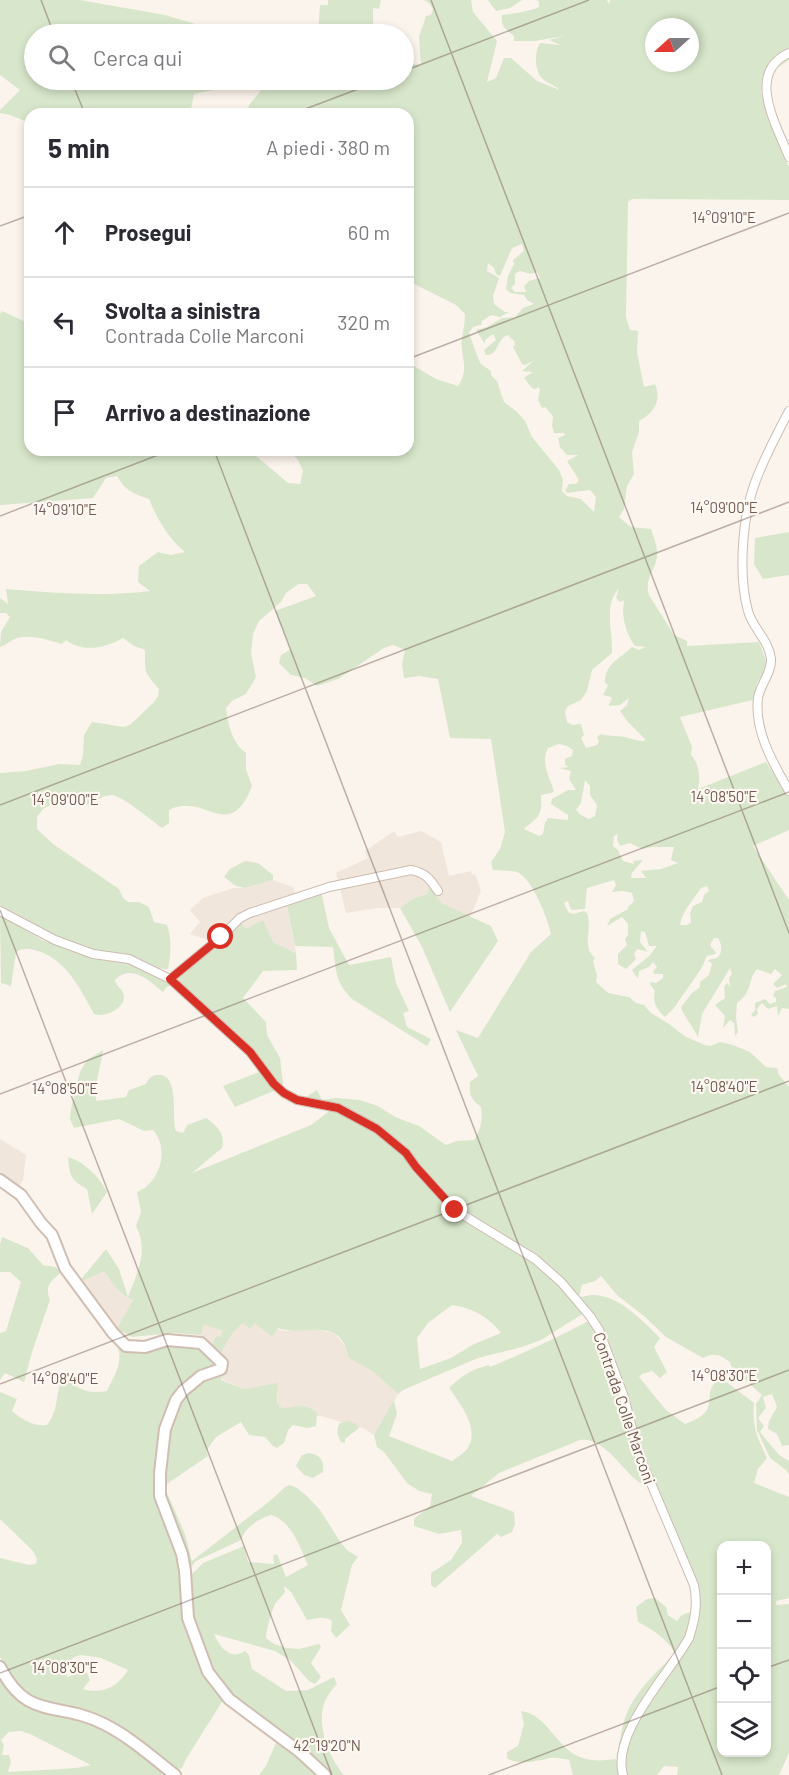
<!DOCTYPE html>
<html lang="it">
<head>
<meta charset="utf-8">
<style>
  :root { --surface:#fff; --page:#f2f2f3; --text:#2b2b33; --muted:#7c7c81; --line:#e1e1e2 }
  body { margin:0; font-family:Barlow,sans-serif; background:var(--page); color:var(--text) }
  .controls { position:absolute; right:18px; bottom:18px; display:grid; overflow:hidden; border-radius:12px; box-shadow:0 3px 9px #0003 }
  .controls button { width:54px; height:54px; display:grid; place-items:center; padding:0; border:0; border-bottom:2px solid var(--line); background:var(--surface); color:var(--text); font:30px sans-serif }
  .compass { position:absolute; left:645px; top:18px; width:54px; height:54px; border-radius:50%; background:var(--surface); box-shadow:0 3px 9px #0003; rotate:249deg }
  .stop { position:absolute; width:18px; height:18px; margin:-14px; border:4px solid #d93025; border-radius:50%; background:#fff }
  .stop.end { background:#d93025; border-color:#fff; box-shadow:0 2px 6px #0008 }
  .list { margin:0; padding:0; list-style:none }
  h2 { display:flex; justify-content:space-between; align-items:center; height:78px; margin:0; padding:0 24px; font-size:26px }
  h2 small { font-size:20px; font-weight:400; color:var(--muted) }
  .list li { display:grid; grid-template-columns:39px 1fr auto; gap:18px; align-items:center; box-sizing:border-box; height:90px; padding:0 24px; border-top:2px solid var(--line) }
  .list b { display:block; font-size:22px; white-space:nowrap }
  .list p { margin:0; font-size:20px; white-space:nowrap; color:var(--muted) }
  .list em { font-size:20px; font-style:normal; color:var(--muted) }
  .icon { flex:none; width:33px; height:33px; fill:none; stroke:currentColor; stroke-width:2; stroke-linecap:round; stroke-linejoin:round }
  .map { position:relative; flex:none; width:789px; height:1775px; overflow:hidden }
  .search { position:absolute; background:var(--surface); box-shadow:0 3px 9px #0003; left:24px; top:24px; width:390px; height:66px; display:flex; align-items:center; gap:15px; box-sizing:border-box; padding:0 21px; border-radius:33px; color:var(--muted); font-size:22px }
  .panel { position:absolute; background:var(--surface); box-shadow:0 3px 9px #0003; left:24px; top:108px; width:390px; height:348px; border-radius:18px }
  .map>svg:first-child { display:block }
  .residential { fill:#f1e6db }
  .green { fill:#d8e7cb; fill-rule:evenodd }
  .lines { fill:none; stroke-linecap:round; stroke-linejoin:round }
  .street-casing { stroke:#ccbcb2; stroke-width:10 }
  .secondary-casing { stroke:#d0beb3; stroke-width:14 }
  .street { stroke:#fff; stroke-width:8 }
  .secondary { stroke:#fff; stroke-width:10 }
  .route { stroke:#d93025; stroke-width:8 }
  .ticks { fill:none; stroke:#735c51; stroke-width:1.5; stroke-opacity:0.45 }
  .labels { text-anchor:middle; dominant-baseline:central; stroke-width:4.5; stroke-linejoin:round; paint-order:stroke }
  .street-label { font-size:16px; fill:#735c51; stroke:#fdf8f2 }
  .ticks-label { font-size:15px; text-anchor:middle; fill:#735c51; stroke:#fdf8f2; stroke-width:4.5; stroke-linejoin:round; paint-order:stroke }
</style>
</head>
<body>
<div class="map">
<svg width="789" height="1775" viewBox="0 0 789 1775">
  <rect width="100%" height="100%" fill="#fbf4ec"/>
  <!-- residential -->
  <path class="residential" d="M394,831L398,837L421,831L441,842L449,876L471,871L472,875L475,874L481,891L470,917L440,903L430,887L427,894L412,899L400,908H376L346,913L336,873L368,858L365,851Z
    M273,880L293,887L297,898L286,901L296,953L246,929L240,921L216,942L190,934L200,922L190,910L203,898L233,888H245Z
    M0,1139L26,1155L23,1180L16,1191L0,1179Z
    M104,1270L119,1292L127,1298L133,1300L116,1332L78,1283Z
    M243,1323H254L285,1331L314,1328L335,1334L360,1364L372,1371L398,1394L374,1435L365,1429L321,1416L277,1415L278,1384L244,1389L221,1379L225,1360L199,1342L204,1325L223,1331L220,1338L211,1348Z"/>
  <!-- green -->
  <path class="green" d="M0,0H80L165,15L229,34H34V80H404V63L421,65L419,37L426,16L431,15L433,9L429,3L424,0H471L473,12L497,41L487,82L496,78L504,58H511L537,81L560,90C556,86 549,84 544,80C534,73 534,52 540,43L561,45L549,40L564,36L535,41H514V36C506,30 500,26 502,15C511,14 532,11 539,7V1L535,0H607L609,4L610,0H789V60L777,68L773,59L765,70L761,92L767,117L789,167V200L632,199L628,202L626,317L630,330L638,331L637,352L644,387L655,384C662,401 654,413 639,421V432L632,452L634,474L627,486L624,509L619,517L631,527L651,529C654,538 658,548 657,557C655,571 644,578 649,595L674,635L687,641V646L759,642L768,666L757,683L753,700L680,717L692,747L691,755C699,764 701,777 698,789L766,762L789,797V830L753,846L789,900V1009L782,1008L778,1016L777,1006L768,1009L762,1003L757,1009L758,1014L754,1017L751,1015L755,1010V1003L765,999L770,1004L776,1002V998L773,996L775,991L787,987L786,984L777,988L773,984L782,975L775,969L771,974L757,969C747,981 753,992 737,1003L736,1017L738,1032L735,1036L734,1023L730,1020L723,1028L725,1016L715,1005L725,998L724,987L727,983L730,987L729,978L732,974L730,968L702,1014L698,1038C694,1026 685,1020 681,1007L692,993L700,987V982L709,975L712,964L708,960C711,959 714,959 717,958C723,953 722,944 718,938H714C706,949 714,946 716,954L707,956L701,969L674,1008L665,1017C657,1010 652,1002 655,991L650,984L651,982L656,983L663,978V974H654L653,971L657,967L653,962L649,967L639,971L638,979L632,970L649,956L657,946H649L645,932L641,931L640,942L648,952L637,949L634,954L636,959L626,969L618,964V954L627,945L625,939L628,935V924L622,917L607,926L610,919L628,909V907L634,901L632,893L623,891L612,892L616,885L614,880L587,888L585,909L571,910L568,901L564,903L568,912L573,914L584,911L587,913C593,929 581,946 595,958L593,961L597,976L596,982L608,993L629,997L636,1003L644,1005L651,1013L669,1024L686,1037L705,1045L710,1046L720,1042L733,1045L750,1052L766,1067L777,1068L779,1075L789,1087V1445L782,1446L777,1434L768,1429L769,1421L777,1407L772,1394L763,1397L766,1408L758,1418L764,1426L760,1432L779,1455L789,1461V1475L786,1470L770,1458L757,1430L756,1404L762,1395L732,1368L730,1362C720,1355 714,1352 703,1358L666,1337L644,1316L618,1296L601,1276L595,1281L582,1285L579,1297C583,1297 588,1295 593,1295C619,1295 643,1321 660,1338L654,1347L667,1372L660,1378L652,1371L642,1374L639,1377L666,1410L685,1424C726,1409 697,1397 720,1377L754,1403C752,1427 757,1437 767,1458L758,1469L754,1483L789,1497V1598L776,1601V1605L789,1604V1753L779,1775H677L678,1767L664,1766L657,1775H626L622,1752L643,1712L685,1650L697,1600L640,1453L593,1316L547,1267L521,1246L496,1232L456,1207L383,1129L361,1115L342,1107L303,1099L317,1090L322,1100L335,1098L360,1100L378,1106L395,1117L419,1126L446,1145L457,1141L474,1140C481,1128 483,1121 481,1107C471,1100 469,1095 470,1082L478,1076L456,1030L478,1038L531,952L551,934C548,919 532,878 517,872C510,870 500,871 493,870L491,862L500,849L505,832L491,739L450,738L438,679L419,676L404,678L402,664L405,650L393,645L384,648L338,679L317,686L305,678L291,675L279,663L281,655L291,649L275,611L316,596L307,584H299L286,593L281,602L259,621L253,634L251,654L256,677L246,694L232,701L226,708C228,724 232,743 246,753V769L252,786C229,845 205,791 169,810V823L162,828C152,821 122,795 111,795C100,795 94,805 84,805C78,805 70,799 62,798L43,809L37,817V829L53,844L119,889L123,898L128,902H139L149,907L154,922L167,925C172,938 171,956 168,969C153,970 141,959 127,956C112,952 96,953 81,947L0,909V773L26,771L59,764L80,765L83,755L84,735L92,722L124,727L131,724L154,702L158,696L159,689C144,671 145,674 145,650L134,646L123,638C106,648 83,653 66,640L62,644C48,640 32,634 17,638C11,640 7,645 0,647L1,632L10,617L6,613H0V598L8,604L6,589C53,593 103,597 150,591L138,582L139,566L158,552L171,555L185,552C168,538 157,519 149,499C134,494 124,490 117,476L106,478L93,498L0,505V314L2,311L30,324V450H249L288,483L300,484L303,471L298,460L288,450H408V365L414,366L436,379L458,386C471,367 459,356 462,338C463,330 465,323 465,314L456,305L408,281V114H247L249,105L263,88L256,81L194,94L190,114H30V123L10,115L0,113V110L20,90L0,75ZM654,27H690V63H654ZM522,244L524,251L513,260L514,264L508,276L506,289L510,293L524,295L527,300L534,304L523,308L515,317L502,318L487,327L476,330L485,344V340L493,334L496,340L484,350L486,355C499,356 496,339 508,335L514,341L515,345L513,347L522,364L525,365L533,361L522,371L533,372L524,378L532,388L536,389L538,387L540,389L538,400L542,408L545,407L553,416L552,426L554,433H564L565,435L558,438L560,447L567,455H578L567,461L579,480L576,484H569L565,491L568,493L590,490L596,497L594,512L581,499L567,496L562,491L563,480L559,470L532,437L525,421L516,411L504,402L497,381L491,375V371L481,364L478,358L469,333L473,327L481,325L482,321L491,315L500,317L509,312H505L494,304L493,296L499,278L487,271L488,263L494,268L496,274L500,276L512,248ZM520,271L530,274L537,272L540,278L529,281L524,286L526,292H515L511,288L515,284V274ZM619,588L616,598L620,602L624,600C624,604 623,607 623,610C623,622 628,637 635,646L646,647L639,650L632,647C621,658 604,664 605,683L608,685L603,695L611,697L612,699L609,704V706L620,705L629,698L627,705L620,711L628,722L645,739L644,741C637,741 634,739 628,738C620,735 610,737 601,734L597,737L599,741L597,745L586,748L581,738L584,735L581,724L572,725L567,722L565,712L568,706L581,700L587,691L592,670L612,653C613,631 603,606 619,588ZM559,744L567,746L573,750L572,756L565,759V765L569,767L559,768L571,771L569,779L576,790H568L552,799L551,804L568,815V820L548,818L545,823L543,834L539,836L524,829C539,816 542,817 541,795L554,792C550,776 540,764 548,748ZM585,780L590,786V795L597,805L595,816L589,819L581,815L576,810L581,803ZM618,834L617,840L620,846L630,843L642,849L652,847H674L671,860L678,863L661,869L641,871L646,878H631L632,873L643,860L633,861L634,864L623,861L618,850L613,846L614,836ZM707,886L709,891L704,895L702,902L693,906L690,913L691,922L687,925H680C683,909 693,901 701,888ZM722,1546H766V1556H771L770,1559L766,1561V1752H722Z
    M328,0H381L379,9L373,8V34H318L320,5H328Z
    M488,0H522L510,8L496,11Z
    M789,532V575L763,579L754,564L755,538Z
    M245,861L258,863L273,875V880L245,888L236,886L224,877L230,869Z
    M430,886L441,903L491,926L498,941L450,1012L422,947L400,908L412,899L427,894Z
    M321,891L329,928L349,965L391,957L396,983L409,1011L403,1013L407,1027L431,1039L427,1046L352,999C335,982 336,970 333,947L295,946L286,901Z
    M0,915L44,941L135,963L158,975L172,986H168L163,992C149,981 132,963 115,980C116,987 124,989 124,997C124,1009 104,1018 94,1014C80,988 65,957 34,950C27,948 23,948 16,952L11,986L1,983Z
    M263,920L273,942L296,953L297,970L263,971L243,998L266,1022L267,1035L280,1058L284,1091L179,984L178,975L240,921L246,929Z
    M103,1050C101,1067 94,1084 96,1101L126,1097L129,1090L146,1084C148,1080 150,1076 156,1075C181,1071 171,1118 176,1131L183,1133L187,1125L206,1118C217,1126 226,1134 222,1148L192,1173L311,1125L332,1109L376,1132L402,1154L444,1202L533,1261L549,1275L584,1313L541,1340L522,1347L478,1358L403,1390L398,1394L372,1371L349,1358C340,1313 302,1338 278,1328L272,1337L255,1323L250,1329L243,1323L233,1332L220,1354L211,1348L216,1336L220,1337L223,1331L204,1325L201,1335L174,1333L132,1337L117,1329L133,1300C119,1296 112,1282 104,1271L78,1283L106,1249L119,1269L128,1297C137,1273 149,1251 136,1226L141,1212L137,1192C160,1183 170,1149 153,1130L144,1131L119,1119L74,1128L70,1119L71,1109L80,1072L87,1060ZM452,1305C473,1308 489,1317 501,1333L472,1345L451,1358L420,1369L417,1338L428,1323Z
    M262,1071L276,1090L235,1107L223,1086Z
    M68,1157C84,1161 100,1178 107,1192L92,1214L87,1189C69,1179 70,1174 68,1157Z
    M2,1237L28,1248L43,1265L55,1267L59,1270L60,1274C49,1281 45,1288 50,1300L32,1352L24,1382L5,1373L0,1380V1333L6,1331L21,1282L10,1272H0V1244Z
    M590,1320L603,1348L642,1464L645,1480L640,1483C622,1471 605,1437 580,1440L499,1473L471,1496L514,1512L515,1525L512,1532L501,1537L497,1534L435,1588L431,1585V1573L451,1560L462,1543L461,1530L439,1534L414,1526V1519L430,1506L432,1494L419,1491L407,1483L384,1452L377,1447L374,1435L394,1400L397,1414L389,1436L452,1461C457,1457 463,1454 467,1449C481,1430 460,1403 449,1388C461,1376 472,1369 489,1365L490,1367C524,1353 557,1338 590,1320Z
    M115,1342L195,1346L217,1365L185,1385L159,1438L155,1470L179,1566L184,1613L225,1697L186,1759L182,1768L178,1769L131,1735L27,1696L9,1676L0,1657V1558L29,1565L36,1564L37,1559L33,1551L0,1519V1392L17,1399L12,1411C22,1419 33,1427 47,1425C61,1408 54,1386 65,1376C78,1390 87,1394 107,1391C114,1375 126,1360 115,1342ZM81,1655L101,1658L128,1670C118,1686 103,1695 83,1689L90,1680L87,1673L82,1672L67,1677L65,1667L74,1657Z
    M222,1374L221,1380L244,1389L278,1383L277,1403L282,1408C296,1408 305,1402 317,1413L316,1426L307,1428L293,1425L288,1430L284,1443L277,1448L273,1446L265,1437L249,1435L241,1422L216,1437L206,1451L208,1456L164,1486L185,1534L192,1561L271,1500L285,1487L290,1485L297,1488L307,1496L320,1510L341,1543L347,1550L358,1557L352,1565L341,1610L350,1625L336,1638L331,1631L332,1621C325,1615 314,1619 307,1620L291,1592L284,1586L285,1592C282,1597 278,1599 275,1604C272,1610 266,1631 266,1638L274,1644L287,1648L299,1649L319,1644L321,1647L311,1663L321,1677L315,1684L309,1681L291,1661L275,1651L214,1634C220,1647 230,1661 245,1651L249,1655L252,1669L286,1691L308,1690L334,1677L337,1684C330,1691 323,1702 322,1713C320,1733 331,1760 344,1775H329L227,1690C199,1657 193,1620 187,1579L203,1563L244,1546L248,1562L274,1564L273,1555L277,1554L286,1577L308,1565C300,1548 292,1521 271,1515C258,1519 246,1527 241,1540L196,1561L187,1572L162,1494L171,1422L176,1404L196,1383Z
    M348,1421L356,1424L359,1428L345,1439V1443L341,1442C337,1436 336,1429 340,1423Z
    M309,1453C321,1455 324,1461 323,1472L313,1478L304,1475L296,1466L302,1455Z
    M655,1598L666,1607L668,1615L677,1621C681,1615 683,1614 691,1612L693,1615L690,1626L678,1653L620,1748L616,1759L621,1775H573L569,1760C563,1759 556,1757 550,1758C537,1761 518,1766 507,1758V1752L518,1746L524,1724L521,1711C548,1714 557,1751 583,1758C594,1762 605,1760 616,1759C619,1745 621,1731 625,1718C634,1692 655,1674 673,1655L674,1651C665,1638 652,1629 638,1622L636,1607L647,1599Z
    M0,1677L5,1687L15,1699L28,1708L78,1720L104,1730L126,1742L169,1775H0ZM20,1731L30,1734L91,1765L76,1768L8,1772L11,1762L9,1755H2L4,1745L1,1740L9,1732Z
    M278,1738L322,1775H259L266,1766Z"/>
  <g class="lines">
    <!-- street casing -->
    <g class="street-casing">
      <path id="street" d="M789,53C745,73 777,126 789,157
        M789,411C777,434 765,456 756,480C742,516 738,574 748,611C753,629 769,640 771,659C772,672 760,685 758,698C754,731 773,763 789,791
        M0,911L55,940L93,954L129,959L170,979L250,1052L274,1084L284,1093L297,1100L338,1108L377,1129L406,1153L416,1167L455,1210L535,1259L561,1282L590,1316L599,1330L624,1397L639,1455L694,1585C698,1604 695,1619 689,1638C669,1674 611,1733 623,1775
        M170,979L221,937L240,918L250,913L329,887L411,870C426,873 430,879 438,891"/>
    </g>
    <!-- secondary casing -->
    <g class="secondary-casing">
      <path id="secondary" d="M0,1180L21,1195L41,1223L52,1235L65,1268L113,1333L126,1346L145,1347L167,1340L201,1343L222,1363L221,1369L201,1376L183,1391L176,1400L165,1429L160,1473V1496L182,1554L185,1571L188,1618L208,1672L229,1699L300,1752L325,1775
        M0,1667C28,1722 57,1700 104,1724C130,1737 152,1757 175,1775"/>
    </g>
    <!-- street -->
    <use href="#street" class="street"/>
    <!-- secondary -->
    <use href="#secondary" class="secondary"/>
  </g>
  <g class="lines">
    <!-- route -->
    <path class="route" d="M221,937L170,979L250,1052L274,1084L284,1093L297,1100L338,1108L377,1129L406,1153L416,1167L455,1210"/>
  </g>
  <!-- ticks -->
  <path class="ticks" d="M41,0L54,34M431,0L789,933M404,71L589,0M71,80L85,114M292,114L382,80M0,226L30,215M408,359L789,213M214,450L722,1775M0,516L171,450M0,805L789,502M0,910L332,1775M0,1094L789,792M0,1384L789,1081M766,1668L789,1660M0,1673L789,1370M489,1775L722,1686"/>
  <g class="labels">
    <!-- street labels -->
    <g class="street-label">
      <text transform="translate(625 1408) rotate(71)">Contrada Colle Marconi</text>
    </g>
  </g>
  <g class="ticks-label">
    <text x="724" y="223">14°09'10"E</text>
    <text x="724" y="513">14°09'00"E</text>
    <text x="65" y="515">14°09'10"E</text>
    <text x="724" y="802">14°08'50"E</text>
    <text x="65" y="805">14°09'00"E</text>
    <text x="724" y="1092">14°08'40"E</text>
    <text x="65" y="1094">14°08'50"E</text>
    <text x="724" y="1381">14°08'30"E</text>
    <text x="65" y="1384">14°08'40"E</text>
    <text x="65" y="1673">14°08'30"E</text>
    <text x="327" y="1751">42°19'20"N</text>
  </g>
</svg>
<div class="controls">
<button>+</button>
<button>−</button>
<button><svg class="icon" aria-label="locate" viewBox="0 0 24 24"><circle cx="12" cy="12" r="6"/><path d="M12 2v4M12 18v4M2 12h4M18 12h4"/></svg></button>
<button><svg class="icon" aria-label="layers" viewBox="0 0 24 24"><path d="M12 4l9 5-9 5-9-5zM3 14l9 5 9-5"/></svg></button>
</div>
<svg class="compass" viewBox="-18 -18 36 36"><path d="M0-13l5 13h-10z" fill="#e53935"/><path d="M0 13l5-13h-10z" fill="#7c7c81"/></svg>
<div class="stop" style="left:221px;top:937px"></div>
<div class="stop end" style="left:455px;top:1210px"></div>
<div class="search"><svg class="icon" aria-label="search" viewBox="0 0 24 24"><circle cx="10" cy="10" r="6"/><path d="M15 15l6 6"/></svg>Cerca qui</div>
<section class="panel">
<h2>5 min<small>A piedi · 380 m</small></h2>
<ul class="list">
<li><svg class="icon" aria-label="ahead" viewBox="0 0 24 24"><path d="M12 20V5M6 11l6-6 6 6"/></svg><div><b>Prosegui</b></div><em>60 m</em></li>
<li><svg class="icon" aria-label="left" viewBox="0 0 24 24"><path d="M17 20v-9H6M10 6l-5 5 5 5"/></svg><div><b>Svolta a sinistra</b><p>Contrada Colle Marconi</p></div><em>320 m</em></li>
<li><svg class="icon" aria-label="arrive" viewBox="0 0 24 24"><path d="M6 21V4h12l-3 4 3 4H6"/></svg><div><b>Arrivo a destinazione</b></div></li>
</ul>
</section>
</div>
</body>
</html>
